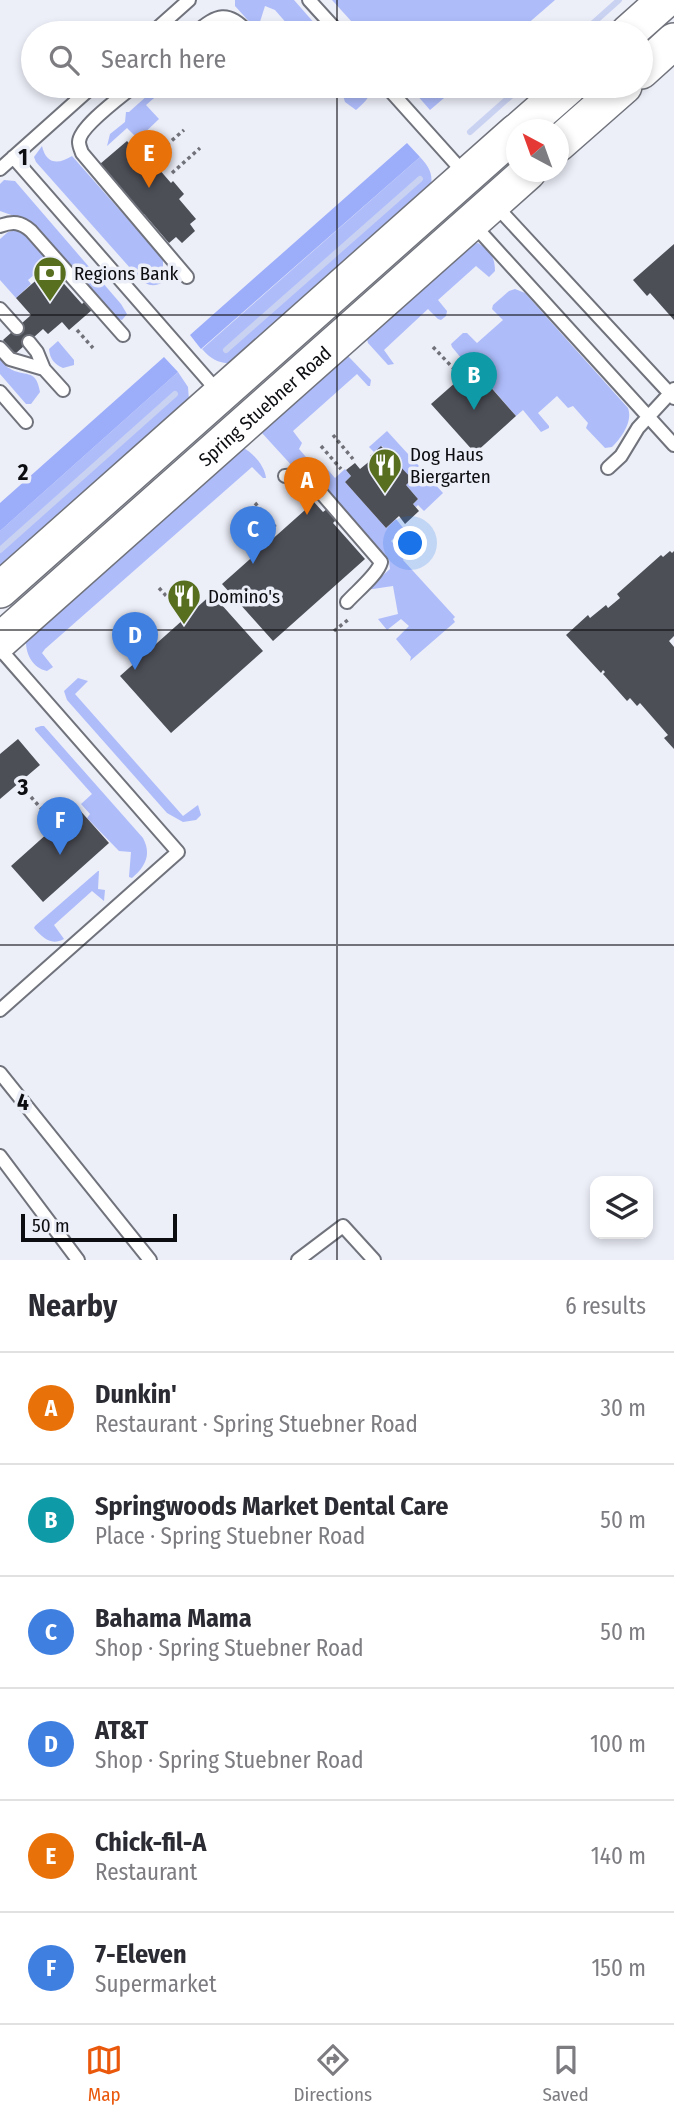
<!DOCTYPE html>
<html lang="en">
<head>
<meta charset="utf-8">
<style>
  :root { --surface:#fff; --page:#f2f2f3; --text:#2b2b33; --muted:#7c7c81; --line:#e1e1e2; --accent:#ea580c }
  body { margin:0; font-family:"Fira Sans Condensed",sans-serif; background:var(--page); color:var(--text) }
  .controls { position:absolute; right:21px; bottom:21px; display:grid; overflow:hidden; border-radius:14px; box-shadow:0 4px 10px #0003 }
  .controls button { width:63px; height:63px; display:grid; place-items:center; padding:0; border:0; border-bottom:2px solid var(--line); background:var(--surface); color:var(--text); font:35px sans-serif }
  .compass { position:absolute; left:506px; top:119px; width:63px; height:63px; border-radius:50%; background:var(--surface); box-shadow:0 4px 10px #0003; rotate:319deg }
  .scale { position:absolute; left:21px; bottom:18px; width:156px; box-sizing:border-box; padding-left:7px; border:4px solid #0c0d10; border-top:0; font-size:19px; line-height:24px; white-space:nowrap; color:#0c0d10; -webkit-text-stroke:5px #eceef8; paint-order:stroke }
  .you { position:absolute; left:411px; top:544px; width:24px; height:24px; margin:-18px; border:5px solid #fff; border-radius:50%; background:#1a73e8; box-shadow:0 0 0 10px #1a73e833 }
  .badge { display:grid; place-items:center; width:46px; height:46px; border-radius:50%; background:var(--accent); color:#fff; font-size:23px; font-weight:700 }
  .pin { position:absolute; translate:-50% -58px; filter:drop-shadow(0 2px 4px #0008) }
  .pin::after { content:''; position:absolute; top:37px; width:24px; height:21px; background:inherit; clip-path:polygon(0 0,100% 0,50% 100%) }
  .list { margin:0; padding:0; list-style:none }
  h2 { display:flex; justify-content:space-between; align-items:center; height:91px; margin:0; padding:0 28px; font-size:30px }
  h2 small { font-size:23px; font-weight:400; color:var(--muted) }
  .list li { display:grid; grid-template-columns:46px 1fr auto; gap:21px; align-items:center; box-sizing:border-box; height:112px; padding:0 28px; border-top:2px solid var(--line) }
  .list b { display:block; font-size:26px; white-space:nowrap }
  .list p { margin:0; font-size:23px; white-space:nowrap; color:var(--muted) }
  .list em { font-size:23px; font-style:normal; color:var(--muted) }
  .icon { flex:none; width:38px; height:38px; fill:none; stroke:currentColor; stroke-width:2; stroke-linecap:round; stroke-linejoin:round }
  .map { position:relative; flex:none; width:674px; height:1260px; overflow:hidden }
  .search { position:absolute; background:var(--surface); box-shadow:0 4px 10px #0003; left:21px; right:21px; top:21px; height:77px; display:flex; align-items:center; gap:18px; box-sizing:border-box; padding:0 24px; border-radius:38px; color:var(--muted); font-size:26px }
  .sheet { height:763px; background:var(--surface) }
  nav { display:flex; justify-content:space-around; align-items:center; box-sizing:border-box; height:98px; border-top:2px solid var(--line); background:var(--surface); font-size:19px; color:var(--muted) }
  nav a { display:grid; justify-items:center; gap:4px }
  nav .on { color:var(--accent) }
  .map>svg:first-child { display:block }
  .green { fill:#aebcfa }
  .forest { fill:#9cadfa }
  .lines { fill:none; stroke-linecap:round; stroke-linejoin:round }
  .stream { stroke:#cad2f2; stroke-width:6 }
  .building { fill:#4d4f57 }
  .service-casing { stroke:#71737c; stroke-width:16 }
  .secondary-casing { stroke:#71737c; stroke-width:38 }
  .path { stroke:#717279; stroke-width:3.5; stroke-dasharray:3.5 3.5; stroke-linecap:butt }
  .service { stroke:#fff; stroke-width:12 }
  .secondary { stroke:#fff; stroke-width:35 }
  .grid { fill:none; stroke:#0c0d10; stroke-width:2; stroke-opacity:0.55 }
  .labels { text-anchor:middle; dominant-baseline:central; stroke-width:7; stroke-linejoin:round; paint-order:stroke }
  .poi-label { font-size:19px; fill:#0c0d10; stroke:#eceef8; text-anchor:start }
  .street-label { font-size:19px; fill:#0c0d10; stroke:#eceef8 }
  .grid-label { font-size:23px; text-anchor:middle; font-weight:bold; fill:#0c0d10; stroke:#eceef8; stroke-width:7; stroke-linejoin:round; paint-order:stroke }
</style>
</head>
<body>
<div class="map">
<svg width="674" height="1260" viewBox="0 0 674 1260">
  <rect width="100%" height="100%" fill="#eceef8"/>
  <!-- green -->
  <path class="green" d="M235,0H294L323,33H295L275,10L265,6L258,28H255L235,6Z
    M332,0H555L517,33H362Z
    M158,86H168L146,105L159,119L138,139L127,128L107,146L110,134L125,122L126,112H129Z
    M340,86H369C372,97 364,103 356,110L345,102Z
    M409,86H458L430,110Z
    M42,146C46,164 58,165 72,156L163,259V282C153,288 146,285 139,278L36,162L34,157Z
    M420,157C429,167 433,173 431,186L234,363C219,364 212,360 202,349Z
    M4,180L15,181L121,304L127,314L122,320L115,318L31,222L0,211V184Z
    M17,230L27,235L50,261L28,280L31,284L16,298L0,280V239L8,232Z
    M478,243C490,250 495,257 495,271L489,277L476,266L438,300L447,311L446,316L441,320L438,319L428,309L384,350L394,364L388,365L368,343L366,336L468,245Z
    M515,289L525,293L628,408C633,421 622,437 612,447L605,448L586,428L588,423L573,406L568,408L557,396L538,413L549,426V428L541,432L523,410L516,416L464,356L461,358L452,347L451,344L463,333H467L477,343L503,320L492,309L493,305L509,291Z
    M58,341L74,360V365L63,368C54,364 50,359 49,349Z
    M344,354L348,356L371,380L370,386H368L357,374L293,431L302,443L299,449L313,465L319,462H321L335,478L345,469L351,476L345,482L386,528L396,519L404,529L391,541L405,556L403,560L455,617L453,619L455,622L410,661L411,657L396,639L409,626L401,619L387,630L378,619L398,614L393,586L366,590L390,569L389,560L314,476L309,472L294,468L262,433V429Z
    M0,359C2,361 6,367 9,368C24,378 36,367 40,392L31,404H26L0,374Z
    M178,372L188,387L189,400L0,574V531Z
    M387,431L419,466L408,476L382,446L374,452L369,447Z
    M241,447C252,451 265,466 266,478H263L252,467L45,649L42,653L53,667L47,671C32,668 25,653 26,638Z
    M422,470L443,493L424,511L418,505L416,507L413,504L418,499L406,485Z
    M78,678L88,681L75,694L183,816L198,805L201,815L196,820L183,822L167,813L67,700L64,691Z
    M41,726H44L143,838C152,855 145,867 132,878L129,877L131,852L119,851L87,818L90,814L81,804L92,794L35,730V728Z
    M98,871H99L98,889L105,890L104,901L92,891L54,925L64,939C51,946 43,938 34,928L35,926Z"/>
  <!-- forest -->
  <path class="forest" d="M407,143L420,157L201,349L190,335Z
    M164,357L178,372L0,531V503Z"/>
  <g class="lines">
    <!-- stream -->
    <path class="stream" d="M582,33L619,0
      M470,132L522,86
      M226,350L420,179
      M0,550L175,394"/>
  </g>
  <!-- building -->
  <path class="building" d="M127,141L135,150L139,146L171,183L173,181L184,194L179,199L196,219L190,224L195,231L182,243L176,237L169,243L144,214L141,217L107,175L108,174L100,164Z
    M674,244V320L650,293L647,296L633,280Z
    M50,268L82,304L85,301L92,310L69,330L62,322L48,334L43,329L15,354L3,340L31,315L16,298Z
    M473,367L516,416L475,453L431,404Z
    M381,446L412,479L406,485L418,499L413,504L419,511L405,524L399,516L386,528L345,482L351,476L346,470L355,463L360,469L371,460L370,456Z
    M314,502L323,512L327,509L337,519L333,523L365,559L273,641L222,584Z
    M670,551L672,553L674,551V636L669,641L674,647V749L664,738L668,735L640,703L637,706L630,698L627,701L603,674L605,672L603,670L601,673L566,635L588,615L590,618L606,605L608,608L620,598L617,594L661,555L663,557Z
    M212,594L263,651L171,733L120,676Z
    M18,739L40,765L0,799V754Z
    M77,807L109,843L43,902L11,866Z"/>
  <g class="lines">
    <!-- service casing -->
    <g class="service-casing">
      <path id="service" d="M309,0L339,33
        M152,33L189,0
        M195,33C218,14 227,10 249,33
        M134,86C122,96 79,127 79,142C79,146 81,150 82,153L187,277
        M386,86L465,174
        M13,157L220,394
        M0,169L93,86
        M496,206L674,398
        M474,225L674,445
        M0,226C13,221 21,222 31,231L123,335
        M0,309L17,328
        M29,342L37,352L44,369
        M0,348L10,359L44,369L63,390
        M0,392L26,422
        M608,468L621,456L638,428L674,389
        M285,476L298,475L310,480L381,562C378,574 357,591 347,602
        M0,649L178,852L0,1010
        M0,1073L150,1260
        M0,1156L78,1260
        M298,1260L343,1226L374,1260"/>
    </g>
    <!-- secondary casing -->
    <g class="secondary-casing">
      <g id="secondary">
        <path d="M628,33L665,0"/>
        <path d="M641,71L674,41"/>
        <path d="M519,130L569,86"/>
        <path d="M558,144L624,86"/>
        <path d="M0,590L516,132"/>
        <path id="s1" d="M0,641L528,172"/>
      </g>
    </g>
    <!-- path -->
    <path class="path" d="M156,154L184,130
      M172,173L200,148
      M77,330L93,348
      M433,347L456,371
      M333,435L353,459
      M321,446L341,469
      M255,503L277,529
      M159,588L182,613
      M334,631L349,619
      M31,797L54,823"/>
    <!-- service -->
    <use href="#service" class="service"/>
    <!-- secondary -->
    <use href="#secondary" class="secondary"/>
  </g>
  <!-- grid -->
  <path class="grid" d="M337,0V33M337,86V1260M0,315H674M0,630H674M0,945H674"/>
  <!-- icons -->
  <defs>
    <g id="bank-pin" transform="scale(1.75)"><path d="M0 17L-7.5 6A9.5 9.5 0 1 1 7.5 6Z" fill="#576f1f" stroke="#eceef8"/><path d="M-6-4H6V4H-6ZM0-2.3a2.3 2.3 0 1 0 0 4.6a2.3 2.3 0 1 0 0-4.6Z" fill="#fff"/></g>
    <g id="restaurant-pin" transform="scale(1.75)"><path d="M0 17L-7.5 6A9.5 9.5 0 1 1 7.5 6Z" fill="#576f1f" stroke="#eceef8"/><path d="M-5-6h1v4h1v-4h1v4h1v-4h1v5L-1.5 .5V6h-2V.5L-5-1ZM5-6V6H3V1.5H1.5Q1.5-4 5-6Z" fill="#fff"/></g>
  </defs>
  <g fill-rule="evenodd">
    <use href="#bank-pin" x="50" y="273"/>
    <use href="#restaurant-pin" x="385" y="465"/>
    <use href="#restaurant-pin" x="184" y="596"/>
  </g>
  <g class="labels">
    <!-- poi labels -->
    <g class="poi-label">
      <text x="74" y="273">Regions Bank</text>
      <text x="410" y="454">Dog Haus<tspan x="410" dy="22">Biergarten</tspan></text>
      <text x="208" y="596">Domino's</text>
    </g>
    <!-- street labels -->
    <g class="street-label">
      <text stroke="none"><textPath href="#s1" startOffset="354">Spring Stuebner Road</textPath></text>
    </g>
  </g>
  <g class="grid-label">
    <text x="23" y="165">1</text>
    <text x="23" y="480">2</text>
    <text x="23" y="795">3</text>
    <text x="23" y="1110">4</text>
  </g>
</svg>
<div class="controls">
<button><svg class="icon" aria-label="layers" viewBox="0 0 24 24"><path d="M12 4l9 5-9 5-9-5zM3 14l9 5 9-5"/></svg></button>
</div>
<svg class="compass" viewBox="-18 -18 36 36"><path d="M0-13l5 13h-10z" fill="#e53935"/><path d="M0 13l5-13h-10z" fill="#7c7c81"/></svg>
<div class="scale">50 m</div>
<div class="you"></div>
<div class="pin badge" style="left:307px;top:515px;background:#e8710a">A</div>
<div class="pin badge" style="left:474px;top:410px;background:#0f9aa8">B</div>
<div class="pin badge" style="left:253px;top:564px;background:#3f7fe0">C</div>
<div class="pin badge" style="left:135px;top:670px;background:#3f7fe0">D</div>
<div class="pin badge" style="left:149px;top:188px;background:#e8710a">E</div>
<div class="pin badge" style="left:60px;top:855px;background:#3f7fe0">F</div>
<div class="search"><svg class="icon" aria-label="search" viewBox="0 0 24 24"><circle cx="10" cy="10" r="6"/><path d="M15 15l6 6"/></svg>Search here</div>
</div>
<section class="sheet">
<h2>Nearby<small>6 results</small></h2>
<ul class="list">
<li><span class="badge" style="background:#e8710a">A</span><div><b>Dunkin'</b><p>Restaurant · Spring Stuebner Road</p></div><em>30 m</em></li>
<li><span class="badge" style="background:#0f9aa8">B</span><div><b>Springwoods Market Dental Care</b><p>Place · Spring Stuebner Road</p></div><em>50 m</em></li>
<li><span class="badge" style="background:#3f7fe0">C</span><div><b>Bahama Mama</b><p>Shop · Spring Stuebner Road</p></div><em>50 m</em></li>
<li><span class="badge" style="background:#3f7fe0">D</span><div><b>AT&amp;T</b><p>Shop · Spring Stuebner Road</p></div><em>100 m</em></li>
<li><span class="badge" style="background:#e8710a">E</span><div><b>Chick-fil-A</b><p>Restaurant</p></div><em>140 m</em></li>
<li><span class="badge" style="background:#3f7fe0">F</span><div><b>7-Eleven</b><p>Supermarket</p></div><em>150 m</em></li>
</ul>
</section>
<nav>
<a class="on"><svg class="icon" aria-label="map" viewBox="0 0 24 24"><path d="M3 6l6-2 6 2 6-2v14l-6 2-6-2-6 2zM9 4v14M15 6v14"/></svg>Map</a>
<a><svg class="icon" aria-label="directions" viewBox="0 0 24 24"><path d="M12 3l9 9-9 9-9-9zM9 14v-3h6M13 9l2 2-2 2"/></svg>Directions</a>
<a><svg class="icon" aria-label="saved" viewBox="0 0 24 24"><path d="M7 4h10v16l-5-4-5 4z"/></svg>Saved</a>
</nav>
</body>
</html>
